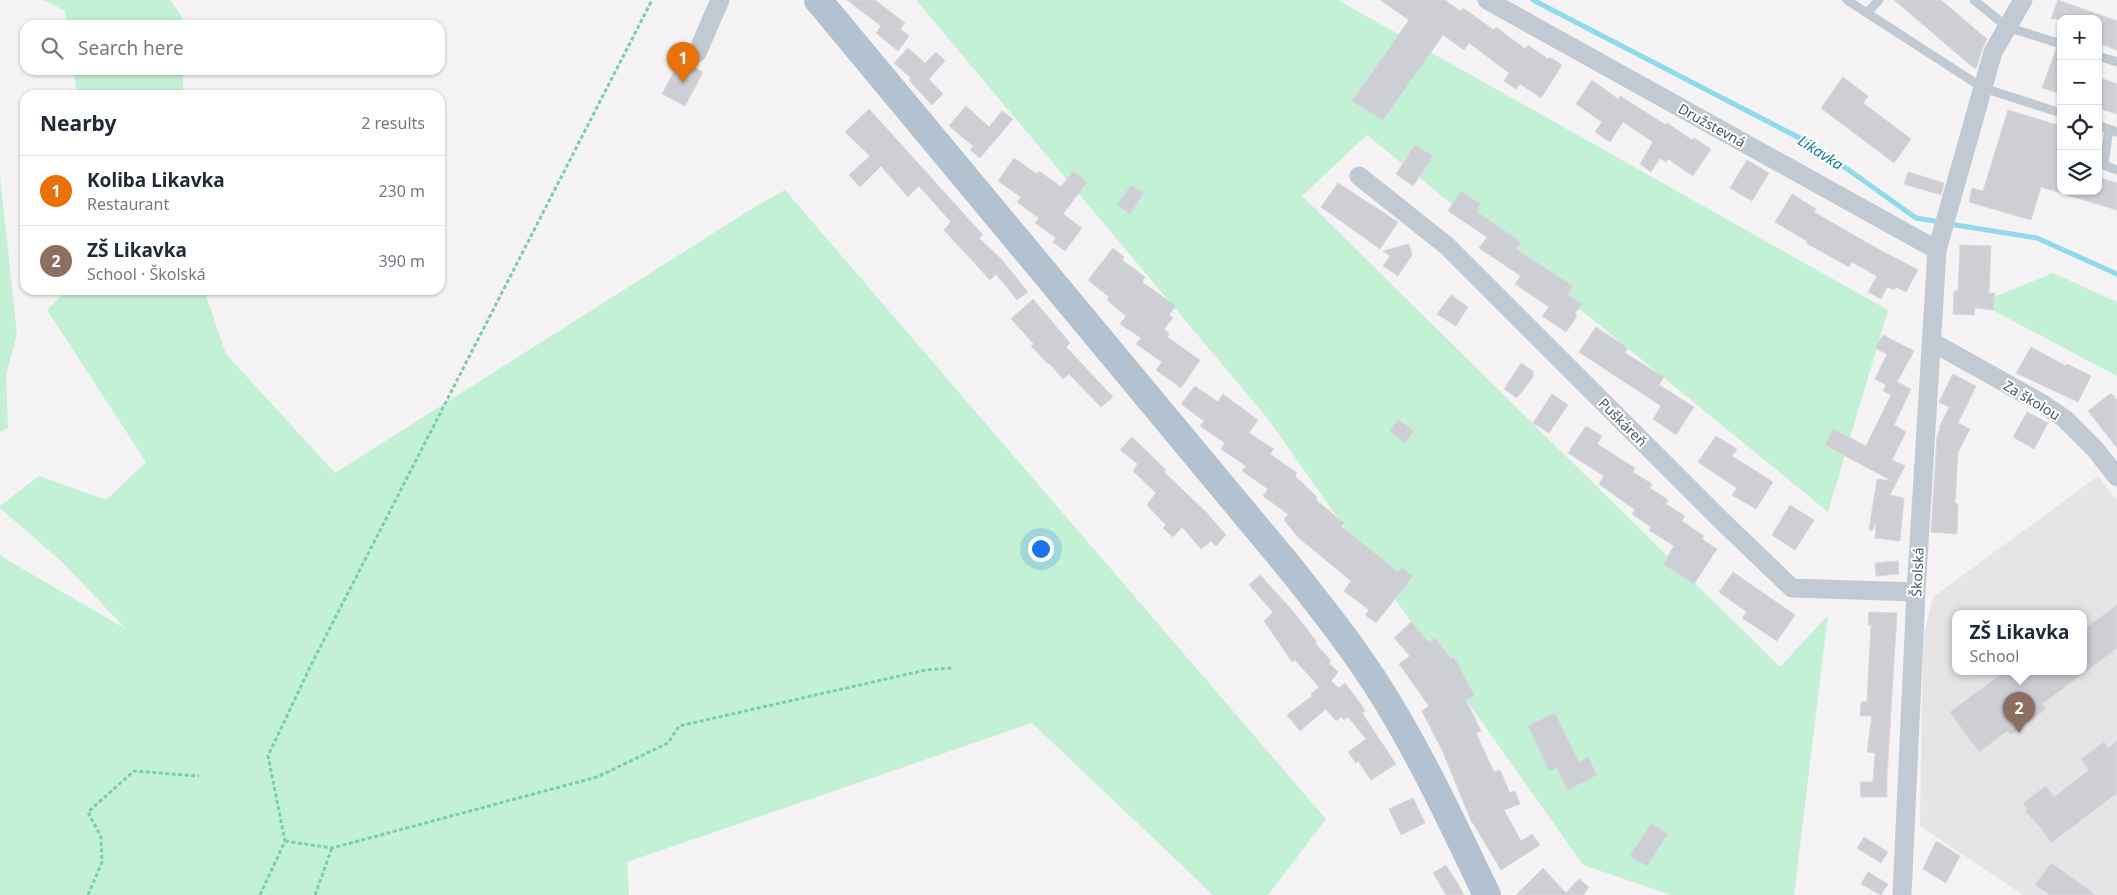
<!DOCTYPE html>
<html lang="en">
<head>
<meta charset="utf-8">
<style>
  :root { --surface:#fff; --page:#f2f2f3; --text:#1f2937; --muted:#747a83; --line:#e0e1e3; --accent:#1a73e8 }
  body { margin:0; font-family:"Noto Sans",sans-serif; background:var(--page); color:var(--text) }
  .controls { position:absolute; right:15px; top:15px; display:grid; overflow:hidden; border-radius:10px; box-shadow:0 1px 4px #0004 }
  .controls button { width:45px; height:45px; display:grid; place-items:center; padding:0; border:0; border-bottom:1px solid var(--line); background:var(--surface); color:var(--text); font:25px sans-serif }
  .you { position:absolute; left:1040px; top:548px; width:18px; height:18px; margin:-12px; border:4px solid #fff; border-radius:50%; background:#1a73e8; box-shadow:0 0 0 8px #1a73e833 }
  .badge { display:grid; place-items:center; width:32px; height:32px; border-radius:50%; background:var(--accent); color:#fff; font-size:16px; font-weight:700 }
  .pin { position:absolute; translate:-50% -41px; filter:drop-shadow(0 1px 2px #0008) }
  .pin::after { content:''; position:absolute; top:26px; width:18px; height:15px; background:inherit; clip-path:polygon(0 0,100% 0,50% 100%) }
  .popup { position:absolute; left:1952px; top:610px; width:135px; height:65px; box-sizing:border-box; display:grid; place-content:center; border-radius:10px; background:var(--surface); filter:drop-shadow(0 1px 4px #0005); font-size:16px; white-space:nowrap; color:var(--muted) }
  .popup b { font-size:19px; color:var(--text) }
  .popup::after { content:''; position:absolute; left:50%; top:100%; margin-left:-10px; border:10px solid transparent; border-top-color:var(--surface) }
  .list { margin:0; padding:0; list-style:none }
  h2 { display:flex; justify-content:space-between; align-items:center; height:65px; margin:0; padding:0 20px; font-size:21px }
  h2 small { font-size:16px; font-weight:400; color:var(--muted) }
  .list li { display:grid; grid-template-columns:32px 1fr auto; gap:15px; align-items:center; box-sizing:border-box; height:70px; padding:0 20px; border-top:1px solid var(--line) }
  .list b { display:block; font-size:19px; white-space:nowrap }
  .list p { margin:0; font-size:16px; white-space:nowrap; color:var(--muted) }
  .list em { font-size:16px; font-style:normal; color:var(--muted) }
  .icon { flex:none; width:28px; height:28px; fill:none; stroke:currentColor; stroke-width:2; stroke-linecap:round; stroke-linejoin:round }
  .map { position:relative; flex:none; width:2117px; height:895px; overflow:hidden }
  .search { position:absolute; background:var(--surface); box-shadow:0 1px 4px #0004; left:20px; top:20px; width:425px; height:55px; display:flex; align-items:center; gap:12px; box-sizing:border-box; padding:0 18px; border-radius:15px; color:var(--muted); font-size:19px }
  .panel { position:absolute; background:var(--surface); box-shadow:0 1px 4px #0004; left:20px; top:90px; width:425px; height:205px; border-radius:15px }
  .map>svg:first-child { display:block }
  .education { fill:#e6e4e5; fill-rule:evenodd }
  .green { fill:#c3f1d5 }
  .lines { fill:none; stroke-linecap:round; stroke-linejoin:round }
  .stream { stroke:#90daee; stroke-width:5 }
  .building { fill:#cdcfd5; stroke:#d7d9de }
  .path { stroke:#7ad0a6; stroke-width:3; stroke-dasharray:4 2.5; stroke-linecap:butt }
  .service { stroke:#c1cad2; stroke-width:9 }
  .minor { stroke:#c1cad2; stroke-width:19 }
  .primary { stroke:#b3c2d1; stroke-width:28 }
  .labels { text-anchor:middle; dominant-baseline:central; stroke-width:4; stroke-linejoin:round; paint-order:stroke }
  .street-label { font-size:14px; fill:#4a5661; stroke:#fff }
  .water-label { font-size:15px; font-style:italic; fill:#0c7c9b; stroke:#fff }
</style>
</head>
<body>
<div class="map">
<svg width="2117" height="895" viewBox="0 0 2117 895">
  <rect width="100%" height="100%" fill="#f5f3f3"/>
  <!-- education -->
  <path class="education" d="M2098,476L2117,500V895H2023L1920,826L1923,639L1933,597ZM1955,614H2083V672H1955Z"/>
  <!-- green -->
  <path class="green" d="M43,0H170L182,17V25H67L65,11Z
    M916,0H1338L1888,310L1828,512L1367,135L1302,196L1780,667L1828,615L1794,895H1671L1583,865L1268,419Z
    M74,70H183V95H77Z
    M0,176L17,334L6,375L8,428L0,432Z
    M785,190L1326,819L1268,895H1213L1032,723L627,862L629,895H0V554L4,558L126,629L62,562L0,508V506L39,476L106,500L146,462L47,310L67,290H204L226,354L335,473L753,208Z
    M2053,273L2117,302V376L1979,303Z"/>
  <g class="lines">
    <!-- stream -->
    <path class="stream" d="M1533,0L1815,146L1916,218L1941,222
      M1949,224L2037,238L2117,274"/>
  </g>
  <!-- building -->
  <path class="building" d="M847,0H875L905,23L900,29L909,36L898,51L876,33L881,26Z
    M1380,0H1445L1460,11L1463,8L1494,30L1496,27L1525,49L1528,45L1548,59L1550,57L1562,65L1541,98L1520,84L1516,89L1504,81L1509,73L1469,43L1464,50L1443,35L1383,120L1352,101L1409,20Z
    M1894,0H1941L1987,39L1982,49L1977,67L1975,69Z
    M2058,0L2117,21V50L2098,43V19H2051Z
    M908,48L925,63L936,52L945,61L929,79L943,94L932,105L909,80L911,78L894,63Z
    M2056,49L2061,50V94L2042,88Z
    M680,60L703,72L685,106L662,94Z
    M1843,77L1868,96L1863,103L1911,139L1894,163L1821,108Z
    M2098,77L2117,84V114L2098,108Z
    M1592,80L1618,99L1620,96L1666,125L1667,123L1692,140L1694,138L1711,149L1693,176L1668,159L1666,162L1660,158L1651,172L1640,164L1653,142L1623,122L1610,142L1595,132L1602,122L1576,104Z
    M966,106L989,127L1002,111L1013,119L980,158L970,150L973,146L949,126Z
    M869,109L983,235L979,238L1002,260L1028,292L1017,300L996,274L990,280L944,230L951,222L919,186L908,197L881,166L860,187L849,175L870,156L845,132Z
    M2008,110L2061,126V193L2041,187L2031,220L1969,202L1972,188L1983,191Z
    M1415,145L1433,156L1413,186L1396,174Z
    M1014,158L1037,174L1039,171L1061,187L1073,171L1087,182L1063,214L1082,228L1065,251L1053,242L1056,238L1035,223L1039,218L1017,202L1021,197L998,181Z
    M1747,160L1769,173L1752,201L1730,188Z
    M1908,172L1944,183L1941,195L1904,184Z
    M2098,177L2117,183V210L2067,195V191H2098Z
    M1338,183L1398,222L1380,249L1321,207Z
    M1131,185L1144,193L1130,214L1117,205Z
    M1461,191L1480,204L1476,211L1521,242L1516,249L1573,286L1568,295L1582,304L1575,314L1577,316L1566,332L1542,316L1549,307L1515,284L1521,276L1479,248L1487,237L1448,211Z
    M1792,194L1816,209L1814,212L1869,244L1918,270L1906,292L1896,287L1894,290L1887,287L1881,299L1868,292L1877,276L1852,262L1849,267L1806,243L1807,241L1775,222Z
    M1409,244L1412,255L1398,276L1383,266L1390,256L1383,251Z
    M1960,245L1991,246L1989,293H1995L1993,310L1975,308L1974,315L1953,314L1954,291H1958Z
    M1113,248L1124,257L1122,260L1145,277L1142,282L1176,306L1169,315L1173,318L1164,329L1169,334L1167,337L1200,360L1181,388L1156,370L1162,362L1136,344L1141,338L1120,324L1126,316L1107,300L1109,297L1088,280Z
    M1451,295L1468,307L1456,326L1437,314Z
    M1033,299L1070,343L1066,347L1113,397L1101,407L1069,374L1063,379L1049,363L1048,364L1031,346L1034,344L1011,319Z
    M1596,327L1628,348L1625,353L1664,377L1659,385L1694,407L1676,435L1653,419L1661,406L1579,352Z
    M1883,335L1914,351L1897,382L1911,389L1894,425L1906,432L1892,460L1905,466L1890,495L1904,498L1900,541L1875,538L1876,522L1872,531L1869,530L1877,479L1892,481L1825,445L1833,429L1866,446L1891,395L1883,391L1886,385L1875,379L1887,354L1875,348Z
    M2031,347L2066,366L2067,364L2091,376L2078,402L2016,373Z
    M1521,363L1533,371V377L1517,398L1504,389Z
    M1953,374L1976,386L1958,423L1970,429L1958,452L1955,503L1958,504L1957,534L1931,532L1937,436L1940,429L1939,428L1949,407L1939,402Z
    M1195,386L1218,402L1223,394L1258,420L1249,433L1274,449L1270,454L1297,473L1295,476L1317,497L1316,500L1344,523L1341,526L1398,572L1402,568L1413,576L1376,623L1365,615L1369,610L1344,591L1351,581L1299,538L1284,520L1288,514L1263,496L1268,489L1242,471L1246,466L1221,449L1225,443L1200,426L1204,421L1181,404Z
    M2111,393L2117,400V448L2088,411Z
    M1552,394L1568,405L1549,433L1533,423Z
    M2027,412L2048,423L2034,449L2013,437Z
    M1398,419L1414,431L1405,443L1389,431Z
    M1586,426L1602,436L1597,444L1635,468L1633,472L1652,484L1650,488L1668,500L1666,504L1685,516L1682,521L1704,536L1702,539L1717,549L1694,584L1663,564L1674,546L1649,530L1651,527L1632,514L1635,510L1599,484L1604,476L1568,453Z
    M1716,436L1737,449L1732,456L1773,482L1756,509L1732,495L1737,488L1698,462Z
    M1132,437L1166,470L1164,472L1206,512L1226,535L1216,546L1211,541L1201,549L1182,527L1173,537L1163,528L1166,525L1147,505L1156,493L1133,471L1138,464L1120,450Z
    M1790,505L1814,520L1795,550L1772,535Z
    M1898,561L1899,574L1876,576L1875,563Z
    M1733,572L1795,615L1777,641L1742,618L1747,612L1719,592Z
    M1260,575L1293,611L1317,642L1315,643L1331,661L1329,663L1338,672L1331,681L1339,688L1345,683L1360,703L1365,711L1362,713L1396,764L1371,780L1358,761L1356,763L1348,752L1366,739L1348,717L1344,720L1341,717L1336,721L1326,709L1300,731L1287,715L1312,696L1311,694L1319,687L1295,660L1292,662L1264,621L1273,612L1249,585Z
    M2117,605V648L2042,704L2046,709L2011,735L2007,731L1979,752L1950,712L2004,672H2083V630Z
    M1869,612L1897,613L1887,775V797H1861L1860,782H1873L1875,753L1867,752L1872,716H1860L1861,702H1867L1871,625H1868Z
    M1411,622L1429,642L1435,638L1451,659L1453,657L1461,668L1460,669L1475,696L1466,700L1481,731L1476,733L1494,772L1500,770L1510,793L1515,791L1520,804L1504,810L1521,841L1532,834L1540,845L1501,870L1473,823H1472L1442,750L1422,711L1429,706L1399,664L1410,656L1394,638Z
    M1555,713L1579,762L1588,757L1597,775L1567,790L1557,768L1549,771L1528,726Z
    M2117,741V793L2051,843L2041,828L2025,811L2027,809L2023,803L2046,786L2054,797L2089,770L2081,759L2104,742L2108,748Z
    M1413,798L1425,823L1401,835L1389,809Z
    M1651,823L1668,834L1647,866L1630,856Z
    M1864,837L1888,852L1881,863L1857,848Z
    M1936,841L1960,856L1946,883L1923,869Z
    M2051,863L2096,895H2050L2035,885Z
    M1446,865L1458,884L1464,895H1446L1433,873Z
    M1543,868L1566,893L1579,879L1589,887L1583,895H1516Z
    M1868,872L1888,884L1881,895L1861,884Z"/>
  <g class="lines">
    <!-- path -->
    <path class="path" d="M285,841L332,848L597,777L668,743L679,726L926,670L952,668
      M88,895L102,862L101,837L88,812L134,771L199,776
      M260,895L285,841L268,756L311,665L652,0
      M315,895L332,848"/>
    <!-- service -->
    <path class="service" d="M1847,0L1867,13
      M1879,0L1867,13L1983,88L2061,113
      M1974,0L2007,27L2061,44
      M2098,56L2117,62
      M2098,125L2117,132
      M2109,129L2104,165L2117,170"/>
    <!-- minor -->
    <path class="minor" d="M1487,0L1937,250
      M697,53L720,0
      M1359,176L1447,246L1722,521L1792,588L1916,592
      M1932,342L2043,404L2065,419L2095,449L2117,477
      M1902,895L1916,592L1937,250L1993,52L2023,0"/>
    <!-- primary -->
    <path class="primary" d="M818,0L1291,569C1324,611 1357,652 1385,698C1424,761 1455,829 1487,895"/>
  </g>
  <g class="labels">
    <!-- street labels -->
    <g class="street-label">
      <text transform="translate(1712 125) rotate(29)">Družstevná</text>
      <text transform="translate(2032 400) rotate(31)">Za školou</text>
      <text transform="translate(1623 422) rotate(45)">Puškáreň</text>
      <text transform="translate(1917 572) rotate(-87)">Školská</text>
    </g>
    <!-- water labels -->
    <g class="water-label">
      <text transform="translate(1821 152) rotate(33)">Likavka</text>
    </g>
  </g>
</svg>
<div class="controls">
<button>+</button>
<button>−</button>
<button><svg class="icon" aria-label="locate" viewBox="0 0 24 24"><circle cx="12" cy="12" r="6"/><path d="M12 2v4M12 18v4M2 12h4M18 12h4"/></svg></button>
<button><svg class="icon" aria-label="layers" viewBox="0 0 24 24"><path d="M12 4l9 5-9 5-9-5zM3 14l9 5 9-5"/></svg></button>
</div>
<div class="you"></div>
<div class="pin badge" style="left:683px;top:83px;background:#e8710a">1</div>
<div class="pin badge" style="left:2019px;top:733px;background:#8d6e63">2</div>
<div class="popup"><b>ZŠ Likavka</b>School</div>
<div class="search"><svg class="icon" aria-label="search" viewBox="0 0 24 24"><circle cx="10" cy="10" r="6"/><path d="M15 15l6 6"/></svg>Search here</div>
<section class="panel">
<h2>Nearby<small>2 results</small></h2>
<ul class="list">
<li><span class="badge" style="background:#e8710a">1</span><div><b>Koliba Likavka</b><p>Restaurant</p></div><em>230 m</em></li>
<li><span class="badge" style="background:#8d6e63">2</span><div><b>ZŠ Likavka</b><p>School · Školská</p></div><em>390 m</em></li>
</ul>
</section>
</div>
</body>
</html>
